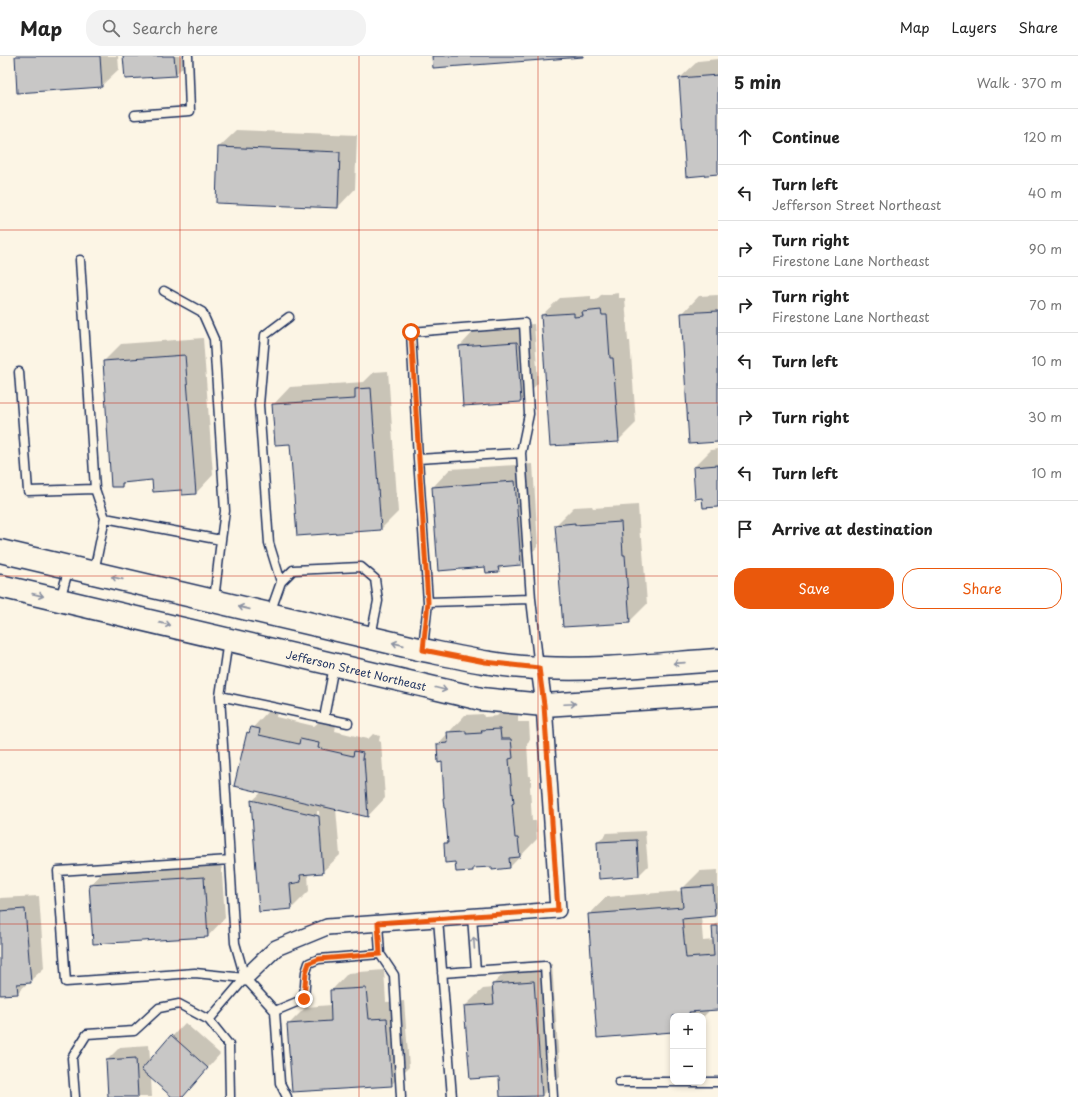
<!DOCTYPE html>
<html lang="en">
<head>
<meta charset="utf-8">
<style>
  :root { --surface:#fff; --page:#f2f2f2; --text:#222; --muted:#767676; --line:#e0e0e0; --accent:#ea580c }
  body { margin:0; font-family:"Playpen Sans",sans-serif; background:var(--page); color:var(--text) }
  .controls { position:absolute; right:12px; bottom:12px; display:grid; overflow:hidden; border-radius:8px; box-shadow:0 2px 6px #0003 }
  .controls button { width:36px; height:36px; display:grid; place-items:center; padding:0; border:0; border-bottom:1px solid var(--line); background:var(--surface); color:var(--text); font:20px sans-serif }
  .stop { position:absolute; width:12px; height:12px; margin:-9px; border:3px solid #ea580c; border-radius:50%; background:#fff }
  .stop.end { background:#ea580c; border-color:#fff; box-shadow:0 1px 4px #0008 }
  .list { margin:0; padding:0; list-style:none }
  h2 { display:flex; justify-content:space-between; align-items:center; height:52px; margin:0; padding:0 16px; font-size:17px }
  h2 small { font-size:13px; font-weight:400; color:var(--muted) }
  .list li { display:grid; grid-template-columns:26px 1fr auto; gap:12px; align-items:center; box-sizing:border-box; height:56px; padding:0 16px; border-top:1px solid var(--line) }
  .list b { display:block; font-size:15px; white-space:nowrap }
  .list p { margin:0; font-size:13px; white-space:nowrap; color:var(--muted) }
  .list em { font-size:13px; font-style:normal; color:var(--muted) }
  .actions { display:flex; gap:8px; padding:12px 16px }
  .actions a { flex:1; padding:9px 0; border:1px solid var(--accent); border-radius:16px; text-align:center; font-size:14px; color:var(--accent) }
  .actions .main { background:var(--accent); color:#fff }
  .icon { flex:none; width:22px; height:22px; fill:none; stroke:currentColor; stroke-width:2; stroke-linecap:round; stroke-linejoin:round }
  .map { position:relative; flex:none; width:718px; height:1041px; overflow:hidden }
  header { display:flex; align-items:center; gap:24px; box-sizing:border-box; height:56px; padding:0 20px; background:var(--surface); border-bottom:1px solid var(--line) }
  header strong { font-size:19px }
  nav { display:flex; gap:22px; margin-inline-start:auto; font-size:14px }
  .search { width:280px; height:36px; background:var(--page); display:flex; align-items:center; gap:10px; box-sizing:border-box; padding:0 14px; border-radius:16px; color:var(--muted); font-size:15px }
  main { display:flex }
  aside { flex:1; background:var(--surface) }
  .map>svg:first-child { display:block }
  .shadow { fill:#0003; fill-rule:evenodd }
  .building { fill:#c8c7c6; stroke:#1b2f5e }
  .lines { fill:none; stroke-linecap:round; stroke-linejoin:round }
  .lane-casing { stroke:#1b2f5e; stroke-width:11 }
  .street-casing { stroke:#1b2f5e; stroke-width:18 }
  .secondary-casing { stroke:#1b2f5e; stroke-width:25 }
  .lane { stroke:#fcf5e5; stroke-width:8 }
  .street { stroke:#fcf5e5; stroke-width:15 }
  .secondary { stroke:#fcf5e5; stroke-width:22 }
  .oneway { stroke:#8c92a2 }
  .route { stroke:#ea580c; stroke-width:5 }
  .grid { fill:none; stroke:#c8321e; stroke-width:1; stroke-opacity:0.55 }
  .labels { text-anchor:middle; dominant-baseline:central; stroke-width:3.5; stroke-linejoin:round; paint-order:stroke }
  .street-label { font-size:11px; fill:#1b2f5e; stroke:#fcf5e5 }
</style>
</head>
<body>
<header>
<strong>Map</strong>
<div class="search"><svg class="icon" aria-label="search" viewBox="0 0 24 24"><circle cx="10" cy="10" r="6"/><path d="M15 15l6 6"/></svg>Search here</div>
<nav><a>Map</a><a>Layers</a><a>Share</a></nav>
</header>
<main>
<div class="map">
<svg width="718" height="1041" viewBox="0 0 718 1041">
  <rect width="100%" height="100%" fill="#fcf5e5"/>
  <filter id="ink" filterUnits="userSpaceOnUse"><feTurbulence type="fractalNoise" baseFrequency=".025" numOctaves="2"/><feDisplacementMap in="SourceGraphic" scale="8" xChannelSelector="R" yChannelSelector="G"/><feConvolveMatrix kernelMatrix="1 2 1 2 8 2 1 2 1" color-interpolation-filters="sRGB"/></filter>
  <g filter="url(#ink)">
    <!-- shadow -->
    <path class="shadow" d="M16,0H118L119,13L101,30Z
      M124,0H193V1L175,19Z
      M718,3V117L680,22L698,5Z
      M237,74L357,79L355,133L338,151L219,91Z
      M619,237V242H625L628,285H630L636,367L618,385L542,259L560,242L591,240V244H596L601,239Z
      M718,239V385L682,258L699,240Z
      M534,268L538,327L521,345L460,290L477,272Z
      M203,282L213,419L196,437L153,423L126,425L122,430L104,305L121,288Z
      M388,315L398,456L381,473L291,387L273,349L290,331L364,326L374,316Z
      M718,393V450L703,441L694,411L711,394Z
      M533,408L538,490L521,508L505,509L498,515L486,510L433,431L450,413Z
      M638,449L640,482H642L647,548L629,566L556,469L574,451L592,450L593,452Z
      M269,654L277,655L276,661L314,670L319,666L336,669L335,675L368,683L373,678L380,680L379,685L381,686L385,742L368,760L336,753L340,799L322,816L308,818L309,835L292,852L252,745L262,736L248,677ZM317,755H319L322,801H320Z
      M518,656V666H529L530,684L527,687L529,721L531,720V729L530,731L532,765H536L537,783L510,811L493,810L476,811L473,814L456,805L445,788L448,784L443,705L438,688L465,659L483,658L484,661L497,660L500,657Z
      M645,775L648,810L639,819L598,786L607,777Z
      M221,804L225,862L208,880L90,829L108,811Z
      M718,814V856L715,859L701,861L703,885L714,884L713,871L718,866V953L708,954V956L703,961L673,960V975L589,859L606,841L682,835V833L700,815Z
      M39,840L44,912L17,937L0,938V842Z
      M552,908L560,1021L542,1039L501,1041L500,1020L465,950L483,933L494,932L493,928L511,911Z
      M384,914L386,946L404,945L409,1011L391,1029L288,969L306,951L331,949V935L348,917Z
      M185,967L220,998L182,1041H173L151,1022L152,1041H109L107,1004L120,991L149,989L150,1004Z"/>
    <!-- building -->
    <path class="building" d="M15,0H100L102,31L17,37Z
      M123,0H174L176,20L125,23Z
      M432,0H583V1L433,12Z
      M718,19V118L686,121L679,22Z
      M218,91L340,96L338,152L216,147Z
      M601,254L602,259H607L610,302H613L619,386L550,390L541,259L574,257V261L583,260L582,256Z
      M718,255V386L689,388L681,257Z
      M517,286L521,346L463,350L459,290Z
      M185,299L196,438L182,439V434L153,436L152,424L122,427V431H111L103,305Z
      M371,332L381,474L297,480L290,388L275,389L272,348L355,343V333Z
      M718,409V451L703,452L702,442L695,443L693,411Z
      M515,425L521,509L498,511L499,516L486,517L485,511L438,515L432,431Z
      M621,466L623,499H625L630,567L563,571L555,469L575,467V469Z
      M251,671L260,673L259,679L299,688L300,683L319,687L318,692L353,700L354,695L363,697L362,703H364L368,761L234,730L247,676L249,677Z
      M500,673L501,683H511L513,702L509,703L512,738L513,737L514,747L512,748L515,782H518L520,801L509,802L510,812L492,814V811L473,812V815L456,816L455,806L445,807L444,787H448L445,752H444L443,742H444L442,706L438,707L437,688L448,687L447,676L466,675V678L482,677L481,674Z
      M251,744L319,760L323,817L300,819L301,826L290,828L292,853L259,856Z
      M637,784L639,820L599,823L597,786Z
      M204,821L208,881L93,888L89,828Z
      M713,830L715,860L682,863L686,902L714,900L712,870H718V954L689,956L690,960H673V976L597,982L588,858L683,851L681,832Z
      M25,853L31,927L17,928L18,938L0,939V855Z
      M534,925L542,1040L500,1041L499,1021L470,1023L464,950L494,948L492,928Z
      M366,932L369,963L387,962L392,1030L292,1036L287,968L331,965L330,934Z
      M171,979L208,1012L183,1041H172L141,1014Z
      M136,1002L138,1041H108L106,1004Z"/>
    <g class="lines">
      <!-- lane casing -->
      <g class="lane-casing">
        <path id="lane" d="M135,59L190,55L188,0
          M80,204L95,433
          M164,235L202,256L214,283L225,455L221,484
          M19,316L28,435L95,433L105,462
          M418,403L411,276L524,267L529,358L521,397L531,543L539,612
          M94,516L105,462L221,484L214,544
          M281,526L269,487L259,349L265,279L289,261
          M60,543L69,512
          M428,546L531,543
          M270,557L281,526L293,514L361,511L375,523L378,545L371,580
          M228,584L220,640L235,887L245,922L275,955L280,1027L287,1041
          M423,592L428,546L418,403L521,397
          M220,640L348,667
          M324,662L334,610
          M230,804L58,815L66,926L195,917L245,922
          M472,860L476,915
          M438,863L452,1041
          M378,867L380,898L394,919L401,1041
          M442,917L545,910L553,1041
          M275,955L304,943L306,916L309,907L319,903L380,898
          M209,964L245,922
          M619,1026H701
          M703,1026H718
          M75,1041L72,1002L87,978L134,975L159,952L179,948L209,964L229,989L230,1041"/>
      </g>
      <!-- street casing -->
      <g class="street-casing">
        <path id="street" d="M245,922L276,892L327,871L558,854L544,649L539,612"/>
      </g>
      <!-- secondary casing -->
      <g class="secondary-casing">
        <g id="secondary">
          <path d="M0,495L423,594C462,602 501,611 541,612C600,615 659,608 718,604"/>
          <path id="s1" d="M0,530L481,643L544,649L718,638"/>
        </g>
      </g>
      <!-- lane -->
      <use href="#lane" class="lane"/>
      <!-- street -->
      <use href="#street" class="street"/>
      <!-- secondary -->
      <use href="#secondary" class="secondary"/>
    </g>
    <!-- one-way arrows -->
    <defs><path id="oneway-shaft" d="M-6 0H5M1.5-3L5.5 0L1.5 3" fill="none" stroke-width="1.6" stroke-linecap="round" stroke-linejoin="round"/></defs>
    <g class="oneway">
      <use href="#oneway-shaft" transform="translate(117 522) rotate(-167)"/>
      <use href="#oneway-shaft" transform="translate(38 539) rotate(13)"/>
      <use href="#oneway-shaft" transform="translate(244 552) rotate(-167)"/>
      <use href="#oneway-shaft" transform="translate(165 568) rotate(13)"/>
      <use href="#oneway-shaft" transform="translate(398 588) rotate(-167)"/>
      <use href="#oneway-shaft" transform="translate(679 607) rotate(176)"/>
      <use href="#oneway-shaft" transform="translate(441 633) rotate(14)"/>
      <use href="#oneway-shaft" transform="translate(570 648) rotate(-3)"/>
      <use href="#oneway-shaft" transform="translate(474 887) rotate(-94)"/>
    </g>
  </g>
  <g class="lines" filter="url(#ink)">
    <!-- route -->
    <path class="route" d="M304,943L306,916L309,907L319,903L380,898L378,867L558,854L544,649L539,612L485,606L423,594L428,546L411,276"/>
  </g>
  <!-- grid -->
  <path class="grid" d="M180,0V1041M359,0V1041M538,0V1041M0,174H718M0,347H718M0,520H718M0,694H718M0,868H718"/>
  <g class="labels">
    <!-- street labels -->
    <g class="street-label">
      <text stroke="none"><textPath href="#s1" startOffset="366">Jefferson Street Northeast</textPath></text>
    </g>
  </g>
</svg>
<div class="controls">
<button>+</button>
<button>−</button>
</div>
<div class="stop" style="left:411px;top:276px"></div>
<div class="stop end" style="left:304px;top:943px"></div>
</div>
<aside>
<h2>5 min<small>Walk · 370 m</small></h2>
<ul class="list">
<li><svg class="icon" aria-label="ahead" viewBox="0 0 24 24"><path d="M12 20V5M6 11l6-6 6 6"/></svg><div><b>Continue</b></div><em>120 m</em></li>
<li><svg class="icon" aria-label="left" viewBox="0 0 24 24"><path d="M17 20v-9H6M10 6l-5 5 5 5"/></svg><div><b>Turn left</b><p>Jefferson Street Northeast</p></div><em>40 m</em></li>
<li><svg class="icon" aria-label="right" viewBox="0 0 24 24"><path d="M7 20v-9h11M14 6l5 5-5 5"/></svg><div><b>Turn right</b><p>Firestone Lane Northeast</p></div><em>90 m</em></li>
<li><svg class="icon" aria-label="right" viewBox="0 0 24 24"><path d="M7 20v-9h11M14 6l5 5-5 5"/></svg><div><b>Turn right</b><p>Firestone Lane Northeast</p></div><em>70 m</em></li>
<li><svg class="icon" aria-label="left" viewBox="0 0 24 24"><path d="M17 20v-9H6M10 6l-5 5 5 5"/></svg><div><b>Turn left</b></div><em>10 m</em></li>
<li><svg class="icon" aria-label="right" viewBox="0 0 24 24"><path d="M7 20v-9h11M14 6l5 5-5 5"/></svg><div><b>Turn right</b></div><em>30 m</em></li>
<li><svg class="icon" aria-label="left" viewBox="0 0 24 24"><path d="M17 20v-9H6M10 6l-5 5 5 5"/></svg><div><b>Turn left</b></div><em>10 m</em></li>
<li><svg class="icon" aria-label="arrive" viewBox="0 0 24 24"><path d="M6 21V4h12l-3 4 3 4H6"/></svg><div><b>Arrive at destination</b></div></li>
</ul>
<div class="actions"><a class="main">Save</a><a>Share</a></div>
</aside>
</main>
</body>
</html>
